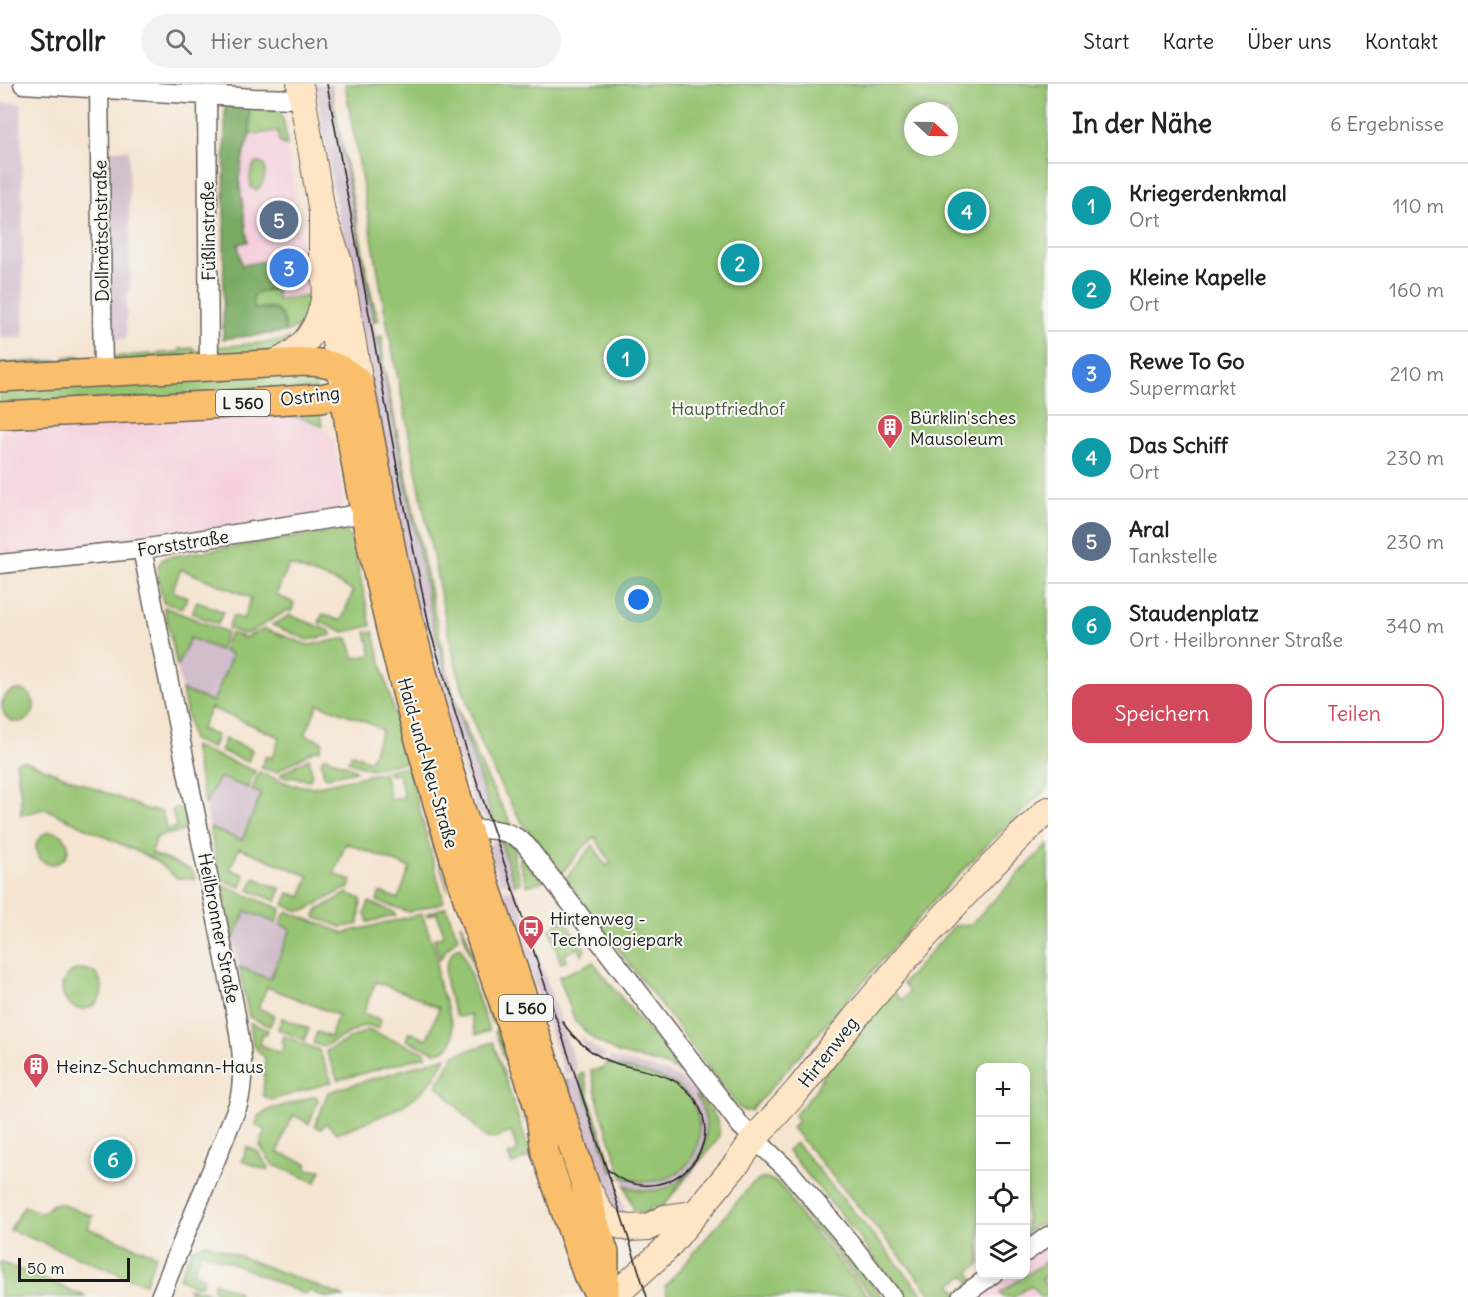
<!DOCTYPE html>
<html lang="de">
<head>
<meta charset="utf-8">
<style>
  :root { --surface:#fff; --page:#f2f2f2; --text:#222; --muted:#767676; --line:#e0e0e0; --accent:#d1495b }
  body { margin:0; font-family:Delius,sans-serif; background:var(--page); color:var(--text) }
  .controls { position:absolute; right:18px; bottom:18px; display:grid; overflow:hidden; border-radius:12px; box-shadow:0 3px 9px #0003 }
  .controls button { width:54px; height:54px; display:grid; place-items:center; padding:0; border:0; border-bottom:2px solid var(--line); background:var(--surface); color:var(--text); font:30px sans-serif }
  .compass { position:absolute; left:904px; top:18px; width:54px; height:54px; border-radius:50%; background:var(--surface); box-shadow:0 3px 9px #0003; rotate:112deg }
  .scale { position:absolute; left:18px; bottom:15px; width:112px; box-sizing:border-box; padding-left:6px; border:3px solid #1c1c1c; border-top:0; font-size:16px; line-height:21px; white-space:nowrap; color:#1c1c1c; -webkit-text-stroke:4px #f6f6f2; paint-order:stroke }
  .you { position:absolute; left:639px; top:516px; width:21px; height:21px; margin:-15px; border:4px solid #fff; border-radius:50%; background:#1a73e8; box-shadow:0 0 0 9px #1a73e833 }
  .badge { display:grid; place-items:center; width:39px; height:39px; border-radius:50%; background:var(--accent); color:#fff; font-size:20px; font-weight:700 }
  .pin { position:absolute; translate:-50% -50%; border:3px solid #fff; box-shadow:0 2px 6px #0006 }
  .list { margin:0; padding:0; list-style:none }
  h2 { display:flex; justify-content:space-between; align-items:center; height:78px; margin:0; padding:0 24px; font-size:26px }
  h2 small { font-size:20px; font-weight:400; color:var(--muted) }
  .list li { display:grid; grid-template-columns:39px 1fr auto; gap:18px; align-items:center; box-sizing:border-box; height:84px; padding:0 24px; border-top:2px solid var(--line) }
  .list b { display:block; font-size:22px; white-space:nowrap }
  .list p { margin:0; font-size:20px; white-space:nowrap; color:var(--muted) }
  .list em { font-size:20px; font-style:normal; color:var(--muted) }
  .actions { display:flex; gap:12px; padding:18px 24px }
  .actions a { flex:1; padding:14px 0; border:2px solid var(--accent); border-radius:18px; text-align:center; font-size:21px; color:var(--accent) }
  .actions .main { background:var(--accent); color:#fff }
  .icon { flex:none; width:33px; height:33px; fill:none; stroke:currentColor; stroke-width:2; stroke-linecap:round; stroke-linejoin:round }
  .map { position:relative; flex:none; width:1048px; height:1213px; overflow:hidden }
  header { display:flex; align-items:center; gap:36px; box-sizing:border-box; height:84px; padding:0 30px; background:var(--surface); border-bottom:2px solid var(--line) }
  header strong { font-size:28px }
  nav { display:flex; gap:33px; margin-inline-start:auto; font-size:21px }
  .search { width:420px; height:54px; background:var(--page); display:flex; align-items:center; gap:15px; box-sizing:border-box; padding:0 21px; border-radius:33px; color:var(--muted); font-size:22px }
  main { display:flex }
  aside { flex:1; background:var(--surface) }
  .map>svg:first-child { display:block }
  .built { fill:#f5cfdc }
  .industrial { fill:#d1bdcc }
  .green { fill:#97c472; stroke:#5a7047; stroke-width:1.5; fill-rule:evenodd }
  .forest { fill:#79aa64; stroke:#4a6340; stroke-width:1.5 }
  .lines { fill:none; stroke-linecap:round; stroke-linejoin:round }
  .street-casing { stroke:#68625b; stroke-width:21 }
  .secondary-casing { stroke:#68625b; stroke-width:28 }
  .primary-casing { stroke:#68625b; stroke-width:30 }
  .street { stroke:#fff; stroke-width:18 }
  .secondary { stroke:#fde5c5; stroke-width:26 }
  .primary { stroke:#f9bf6d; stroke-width:27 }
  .tram { stroke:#1c1c1c; stroke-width:1.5 }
  .labels { text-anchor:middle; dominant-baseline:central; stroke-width:4.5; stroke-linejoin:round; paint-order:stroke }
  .shield { fill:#f6f6f2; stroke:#5d5d5c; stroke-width:1.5 }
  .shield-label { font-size:16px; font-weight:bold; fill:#1c1c1c }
  .street-label { font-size:18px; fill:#1c1c1c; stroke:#f6f6f2 }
  .park-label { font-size:18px; fill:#47573a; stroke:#f6f6f2 }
  .poi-label { font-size:18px; fill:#1c1c1c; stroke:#f6f6f2; text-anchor:start }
</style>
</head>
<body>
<header>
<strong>Strollr</strong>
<div class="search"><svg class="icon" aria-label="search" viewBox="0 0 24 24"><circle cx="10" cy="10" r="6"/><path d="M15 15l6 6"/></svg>Hier suchen</div>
<nav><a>Start</a><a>Karte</a><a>Über uns</a><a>Kontakt</a></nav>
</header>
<main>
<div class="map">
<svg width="1048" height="1213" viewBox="0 0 1048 1213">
  <rect width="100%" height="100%" fill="#f6f6f2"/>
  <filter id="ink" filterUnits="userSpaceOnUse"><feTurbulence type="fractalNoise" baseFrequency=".0167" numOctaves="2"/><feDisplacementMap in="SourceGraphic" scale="12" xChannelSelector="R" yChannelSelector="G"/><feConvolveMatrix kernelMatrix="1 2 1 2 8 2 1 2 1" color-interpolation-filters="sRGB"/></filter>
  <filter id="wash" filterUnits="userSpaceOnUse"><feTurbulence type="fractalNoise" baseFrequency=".008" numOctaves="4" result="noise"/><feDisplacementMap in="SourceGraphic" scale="24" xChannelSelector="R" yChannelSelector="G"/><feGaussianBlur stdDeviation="1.35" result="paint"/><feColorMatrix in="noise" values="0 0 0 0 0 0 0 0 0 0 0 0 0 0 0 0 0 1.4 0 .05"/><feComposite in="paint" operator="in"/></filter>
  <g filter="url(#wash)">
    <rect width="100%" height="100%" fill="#f5e4d0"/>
    <!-- built -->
    <path class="built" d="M225,21L272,23L280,27L283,35L310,211V219L300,241L293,246L223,255Z
      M276,331L309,335L322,342L333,354L345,422L340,426L177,452L0,472V342Z
      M1048,1161V1213H973L1006,1191L1026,1190V1177Z"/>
    <!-- industrial -->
    <path class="industrial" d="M315,0H330L393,341L434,544L460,634L494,739L477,729L421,558L347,184Z
      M0,19H21L24,254H0Z
      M106,66H129L130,210H127L126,255H106Z
      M190,553L233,571L213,618L182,606L177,582Z
      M219,693L261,709L242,756L210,744L205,720Z
      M496,755L500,756L515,801L500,798L488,762Z
      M503,805L517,808L577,986L565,992Z
      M246,827L291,845L270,896L239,883L233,855Z
      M579,952L605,971L602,977L584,965Z
      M610,973L666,988L679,994L698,1011L696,1012L706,1036V1060L696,1081L681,1096L662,1104L648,1106L625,1101L622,1093L633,1097L649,1099L669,1094L682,1086L687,1081L698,1060L700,1046L693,1021L685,1009L656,993L606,979Z
      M579,991L611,1086L614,1089L627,1136L611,1129L580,1038L566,996Z"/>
    <!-- green -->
    <path class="green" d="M330,0L372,215L379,236L374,237Z
      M345,0H1048V704L993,755L936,814L751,1027H745L739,1024L565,795L593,761L606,782L611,779L595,753L581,766L561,790C548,772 533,754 520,735C484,679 464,617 449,553L387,239ZM913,27H949V63H913Z
      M249,22C287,23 282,27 287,62H285L279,57L278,47L250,51Z
      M259,79L264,81C267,88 263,103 256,106L251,103L250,91L254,80Z
      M276,205L278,216L310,211C310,228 304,245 285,248V238L274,223L255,225L253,222V212L258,208Z
      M382,252L383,280L448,592C465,650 484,692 514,744L494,739L460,634L434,544L377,253Z
      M291,253L276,270H221L215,263L281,257Z
      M194,264V267H203L200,271L115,278L109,273L180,268V265Z
      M80,272V275H92L91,276L4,282L2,279L65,276V273Z
      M313,284L316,305L0,322V301Z
      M319,322L322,342C299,328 274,332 248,334C236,335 223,334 210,333Z
      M336,447H345L352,455L371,542L345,548L319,538L323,530L341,537L353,507L336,498L289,481L276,511L294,519L292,527H286L249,549L242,550L228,544L233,532L243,535L251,514L181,485L172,507L187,513L182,525L163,518C161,503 150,481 167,473Z
      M197,517L223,528L218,540L192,529Z
      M164,523L227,548L220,566L190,554L177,582Z
      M290,531L330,547L332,551L308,556L272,541Z
      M264,545L309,561L348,554L355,574L372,571L366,548L373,547L407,678L370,685L348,677L352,670L370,677L382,646L365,637L318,620L305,651L323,658L320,666H315L276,688L261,684L266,672L272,674L280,653L211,624L201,645L217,652L212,664L192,656L182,606L213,618L232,571L223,567L230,549L245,554Z
      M2 622a16 16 0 1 1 32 0a16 16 0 1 1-32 0Z
      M225,655L252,666L248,678L220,667Z
      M193,662L255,687L248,704L219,693L205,720Z
      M324,672L355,685L356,687L328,693L324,692L321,678Z
      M309,674L312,689L310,696L281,692V690Z
      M23,676L149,726L162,728L167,746L176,743L172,725L183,723L187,746L157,753L151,769L191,786L196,795L177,794L153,775L50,727L44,725L21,731V713L16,678Z
      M408,682L444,818L409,828L377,817L380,808L398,815L410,784L346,759L334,790L352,797L348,805H345L306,826L299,827L284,821L289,809L301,813L309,792L239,764L230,785L245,791L241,803L220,795L210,744L242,756L261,710L252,706L259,688L292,701L313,703L384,688L390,716L404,713L399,690L389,691L388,686Z
      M419,702H420L448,807L431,751Z
      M36 764a16 16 0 1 1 32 0a16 16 0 1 1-32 0Z
      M500,756L514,762V777L521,799L515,801Z
      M1048,760V1133L1044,1137L1048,1143V1147L1046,1149L1039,1140L1026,1149L1032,1159L1026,1161V984H980V1180L969,1188L976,1197L971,1200L965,1191L951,1200L958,1210L953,1213H929L930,1209L922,1198L792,1044L798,1036L794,1032L814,1008L823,992L889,905L902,916L909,908L903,899L954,842L971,840Z
      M520,767L543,797L527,802L520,780Z
      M254,794L281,805L276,817L249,806Z
      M222,801L281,825L276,839L246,827L233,855Z
      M347,809L361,815L359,840L342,843L316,834L315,832L318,826Z
      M369,818L394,828L396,831L368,838L365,829Z
      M446,823L458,853L446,866L440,875L434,855L444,851L437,829L427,832L426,830Z
      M288,828L344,849L422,830C427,845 433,859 437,874C438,882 436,890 438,897C442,915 471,966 435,968L406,956L409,948L427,955L439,924L422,917V915L376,898L363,929L381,936L378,945L369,941L363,942L323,963L313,959L317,948L330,953L338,931L267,903L258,924L274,931L270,942L249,933L239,883L270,895L291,845L280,840L284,831Z
      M563,834L585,865L582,871L579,864L565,870L567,877L561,879L550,846Z
      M460,839L464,845L496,938L492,939Z
      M461,863L489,947L476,951L470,930L461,933L456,932C448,909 437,886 455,865Z
      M593,878L651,951L667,960L700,1004L678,987L661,980L618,969L593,955L575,937L559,893Z
      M62 905a20 20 0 1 1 40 0a20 20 0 1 1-40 0Z
      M282,934L309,945L304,956L278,945Z
      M250,939L268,946L266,951L262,950L259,960L280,969L285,960L282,958L284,952L319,966L332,998L272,1016L263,1012L265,974L253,961Z
      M367,946L425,968L426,972L338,996L326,967Z
      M499,946L525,1025L527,1040L495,947Z
      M493,958L531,1072L512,1080L508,1071L518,1067L511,1048L491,1055L485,1053L437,1001L454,971Z
      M446,973C426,1020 381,1033 337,1049L326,1039L321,1045L315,1042L328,1008Z
      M606,979C629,987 660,989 680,1004C690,1012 696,1023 698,1035C706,1084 664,1108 622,1093L599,1022L591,987L604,984Z
      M584,989L591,1019L614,1089L611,1086L579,991Z
      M566,996L611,1129L583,1066L581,1046L565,997H562Z
      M698,1011C708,1024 724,1037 718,1055L664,1121L656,1126L654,1121L650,1123L651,1127L647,1129L634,1126L625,1101C680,1126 728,1060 696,1012Z
      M316,1012L318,1016L309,1040L294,1031L284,1049L278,1069L307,1079V1086H321L316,1098L273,1081L260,1062L265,1046L256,1042L258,1032L271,1025Z
      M796,1059L921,1208L923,1213H901L860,1154L787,1066Z
      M247,1063L257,1067L269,1083L268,1087L242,1077Z
      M767,1094L777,1099L785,1106L801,1133L869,1213H668L665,1203L751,1101L761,1095Z
      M794,1108L800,1115L883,1213H873L805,1132L793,1110Z
      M53,1120H61L93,1132L88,1144L156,1171L145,1200L10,1146L24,1122L42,1129Z
      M206,1159L345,1213H323L309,1206L307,1210L301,1209L232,1179L201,1168L193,1189L204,1194L201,1201H192L179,1194L192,1165Z
      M0,1178L87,1213H0Z
      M1045,1178L1048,1183V1190L1042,1195L1048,1205V1213H1040L1031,1201L1014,1213H1003L1000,1209Z
      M214,1198L239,1208L237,1213H221L213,1205Z
      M188,1204L204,1207L214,1213H187L190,1207Z"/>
    <!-- forest -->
    <path class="forest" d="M225,21L249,22L250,51L244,68L239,95L248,158L238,160L242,181L271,176L276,205L258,208L253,212V222L255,225C276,223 284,225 285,248L223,255Z"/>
  </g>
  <g filter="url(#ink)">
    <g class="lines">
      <!-- street casing -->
      <g class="street-casing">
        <path id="street" d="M23,0L254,14L303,15
          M99,5L103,289
          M207,10L209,283
          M142,465L231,905C238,943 248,983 238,1021L160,1213
          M0,480L142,465L365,429
          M468,747C489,743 511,746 526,761L741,1042L789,1087L852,1161L892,1213
          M1026,1168L1048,1152
          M961,1213L993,1190"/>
      </g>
      <!-- secondary casing -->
      <g class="secondary-casing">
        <path id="secondary" d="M300,0L322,128L339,178L360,300L344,309L322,180V128
          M274,279C305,267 321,241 325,209
          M590,1108L599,1126L604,1132L614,1140L629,1144L649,1143L665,1134L695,1130
          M613,1213L666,1165L738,1078L754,1055L798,1006L855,934L921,857L1017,755L1048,726"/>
      </g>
      <!-- primary casing -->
      <g class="primary-casing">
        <path id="primary" d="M0,294L306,278C329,278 343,284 360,300L395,482L444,669L468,747L585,1100L594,1137L605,1169V1213
          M0,331L229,320L321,314L344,309C367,469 408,628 456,781C482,863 514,944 539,1026L545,1068L587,1191L601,1213"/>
      </g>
      <!-- street -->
      <use href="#street" class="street"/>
      <!-- secondary -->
      <use href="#secondary" class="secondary"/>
      <!-- primary -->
      <use href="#primary" class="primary"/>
      <!-- tram -->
      <path class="tram" d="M327,0L400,399L430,546L467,668L607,1086L647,1213
        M562,937C573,955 593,972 615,979C644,988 678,988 696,1017C731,1073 654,1131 606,1084"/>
    </g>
  </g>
  <!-- icons -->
  <defs>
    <g id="building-pin" transform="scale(1.35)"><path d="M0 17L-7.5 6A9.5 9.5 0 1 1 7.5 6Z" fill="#d1495b" stroke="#f6f6f2"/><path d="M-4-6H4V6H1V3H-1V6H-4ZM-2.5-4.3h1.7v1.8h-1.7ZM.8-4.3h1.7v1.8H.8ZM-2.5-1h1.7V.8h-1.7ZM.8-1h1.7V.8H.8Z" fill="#fff"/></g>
    <g id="bus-pin" transform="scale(1.35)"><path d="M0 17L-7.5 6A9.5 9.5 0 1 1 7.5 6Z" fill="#d1495b" stroke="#f6f6f2"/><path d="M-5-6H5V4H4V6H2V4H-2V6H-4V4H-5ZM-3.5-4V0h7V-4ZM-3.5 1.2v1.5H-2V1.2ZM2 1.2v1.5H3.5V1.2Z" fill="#fff"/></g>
  </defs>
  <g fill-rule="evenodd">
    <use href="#building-pin" x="890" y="343"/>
    <use href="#bus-pin" x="531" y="844"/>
    <use href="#building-pin" x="36" y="982"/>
  </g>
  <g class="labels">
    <!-- shield labels -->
    <g class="shield">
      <rect x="216" y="306" width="54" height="26" rx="4.5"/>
      <rect x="499" y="911" width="54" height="26" rx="4.5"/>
    </g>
    <g class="shield-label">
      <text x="243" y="319">L 560</text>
      <text x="526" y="924">L 560</text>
    </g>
    <!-- street labels -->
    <g class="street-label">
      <text transform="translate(101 147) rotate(-91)">Dollmätschstraße</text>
      <text transform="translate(208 147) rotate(-91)">Füßlinstraße</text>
      <text transform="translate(310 312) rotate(-7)">Ostring</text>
      <text transform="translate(183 459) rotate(-9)">Forststraße</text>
      <text transform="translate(428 679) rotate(74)">Haid-und-Neu-Straße</text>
      <text transform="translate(219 844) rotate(79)">Heilbronner Straße</text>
      <text transform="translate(828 968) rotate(-52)">Hirtenweg</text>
    </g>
    <!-- park labels -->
    <g class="park-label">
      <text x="728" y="324">Hauptfriedhof</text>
    </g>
    <!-- poi labels -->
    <g class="poi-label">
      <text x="910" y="333">Bürklin'sches<tspan x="910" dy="21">Mausoleum</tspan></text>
      <text x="550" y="834">Hirtenweg -<tspan x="550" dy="21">Technologiepark</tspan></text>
      <text x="56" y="982">Heinz-Schuchmann-Haus</text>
    </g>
  </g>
</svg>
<div class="controls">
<button>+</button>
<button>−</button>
<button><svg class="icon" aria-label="locate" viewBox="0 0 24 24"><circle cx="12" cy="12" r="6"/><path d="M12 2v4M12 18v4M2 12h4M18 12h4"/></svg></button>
<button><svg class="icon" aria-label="layers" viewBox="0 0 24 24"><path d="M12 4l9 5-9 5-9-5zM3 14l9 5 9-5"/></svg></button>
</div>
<svg class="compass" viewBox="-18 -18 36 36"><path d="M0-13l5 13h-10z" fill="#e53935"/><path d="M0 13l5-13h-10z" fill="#767676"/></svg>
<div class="scale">50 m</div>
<div class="you"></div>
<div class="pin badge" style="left:626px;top:274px;background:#0f9aa8">1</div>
<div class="pin badge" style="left:740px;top:179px;background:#0f9aa8">2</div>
<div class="pin badge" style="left:289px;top:184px;background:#3f7fe0">3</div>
<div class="pin badge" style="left:967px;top:127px;background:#0f9aa8">4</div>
<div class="pin badge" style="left:279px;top:136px;background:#5c6f8a">5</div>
<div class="pin badge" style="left:113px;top:1075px;background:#0f9aa8">6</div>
</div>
<aside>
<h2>In der Nähe<small>6 Ergebnisse</small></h2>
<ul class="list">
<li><span class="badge" style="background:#0f9aa8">1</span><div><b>Kriegerdenkmal</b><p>Ort</p></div><em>110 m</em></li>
<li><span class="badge" style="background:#0f9aa8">2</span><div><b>Kleine Kapelle</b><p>Ort</p></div><em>160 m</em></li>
<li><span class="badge" style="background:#3f7fe0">3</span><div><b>Rewe To Go</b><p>Supermarkt</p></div><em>210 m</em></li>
<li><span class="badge" style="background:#0f9aa8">4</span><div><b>Das Schiff</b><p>Ort</p></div><em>230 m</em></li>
<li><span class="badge" style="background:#5c6f8a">5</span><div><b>Aral</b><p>Tankstelle</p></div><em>230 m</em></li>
<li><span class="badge" style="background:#0f9aa8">6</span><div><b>Staudenplatz</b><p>Ort · Heilbronner Straße</p></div><em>340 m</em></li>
</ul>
<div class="actions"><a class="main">Speichern</a><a>Teilen</a></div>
</aside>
</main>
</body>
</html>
